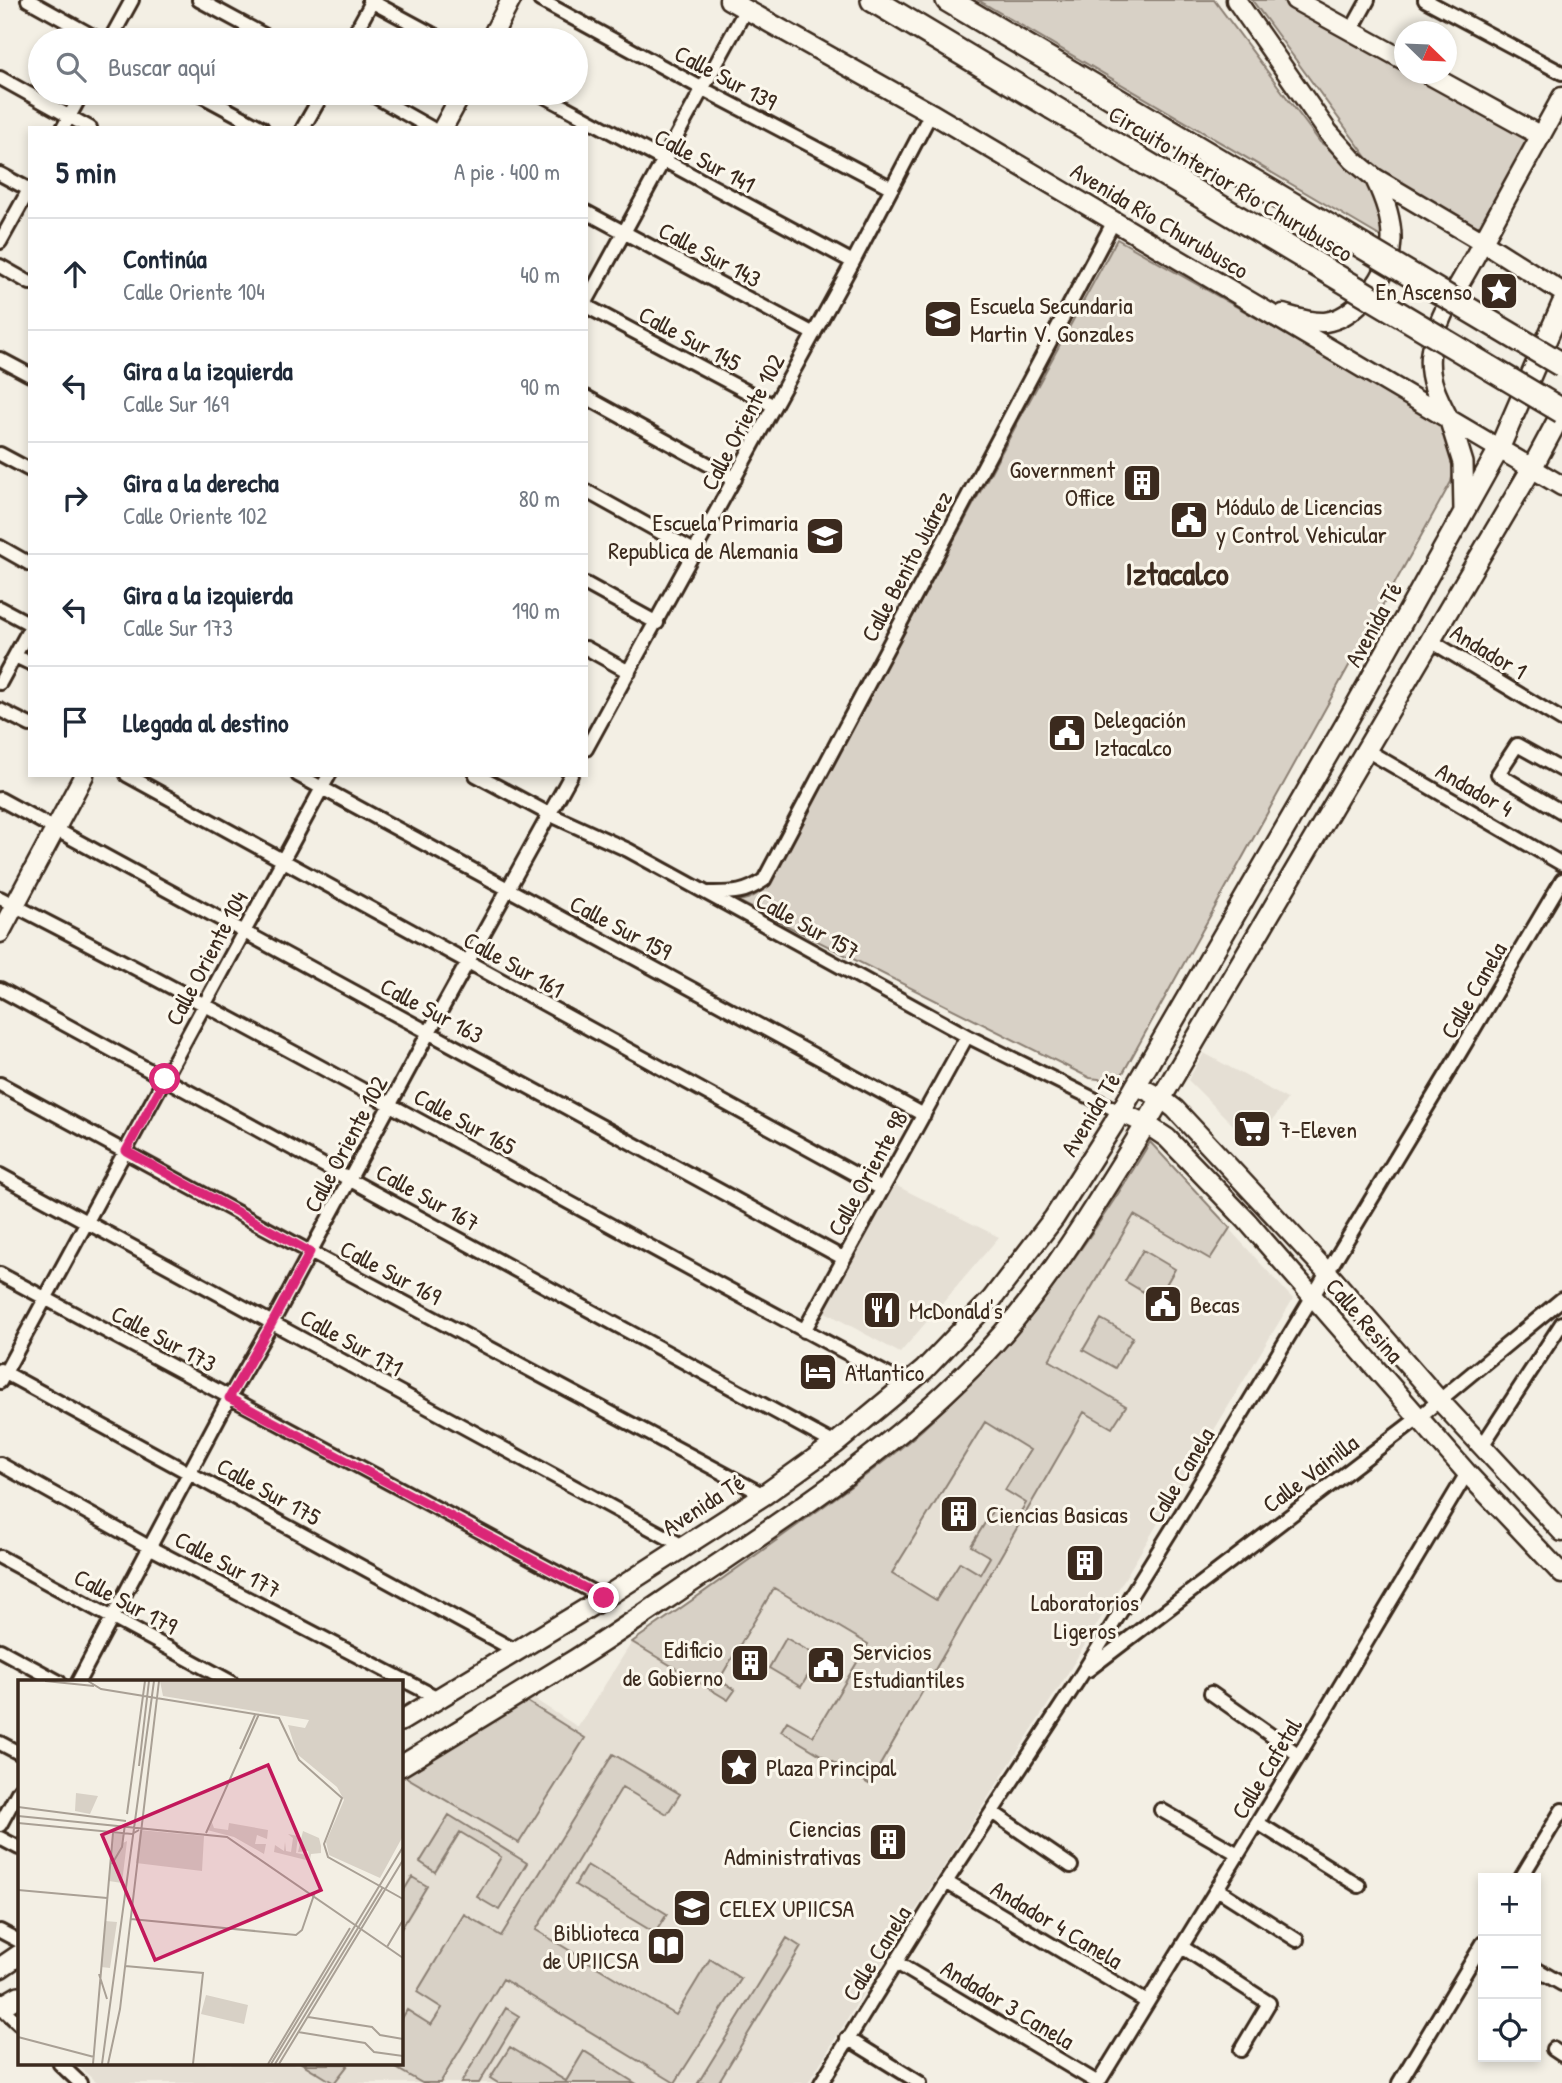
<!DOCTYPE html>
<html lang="es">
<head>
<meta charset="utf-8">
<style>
  :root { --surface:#fff; --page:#f6f6f7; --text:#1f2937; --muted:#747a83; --line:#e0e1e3 }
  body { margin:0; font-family:"Patrick Hand",sans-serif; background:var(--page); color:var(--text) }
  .controls { position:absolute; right:21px; bottom:21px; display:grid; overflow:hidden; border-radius:0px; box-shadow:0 4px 10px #0003 }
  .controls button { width:63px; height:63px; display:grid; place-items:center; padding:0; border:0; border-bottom:2px solid var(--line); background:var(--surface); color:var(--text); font:35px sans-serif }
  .compass { position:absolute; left:1394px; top:21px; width:63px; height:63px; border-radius:50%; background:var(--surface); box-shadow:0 4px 10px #0003; rotate:113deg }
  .stop { position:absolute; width:21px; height:21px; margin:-16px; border:5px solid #db2777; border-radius:50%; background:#fff }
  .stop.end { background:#db2777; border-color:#fff; box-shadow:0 2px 7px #0008 }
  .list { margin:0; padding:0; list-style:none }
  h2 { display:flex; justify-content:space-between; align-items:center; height:91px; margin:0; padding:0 28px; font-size:30px }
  h2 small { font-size:23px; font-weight:400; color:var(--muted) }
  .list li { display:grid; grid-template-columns:46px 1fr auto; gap:21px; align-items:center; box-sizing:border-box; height:112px; padding:0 28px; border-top:2px solid var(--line) }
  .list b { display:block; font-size:26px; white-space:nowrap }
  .list p { margin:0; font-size:23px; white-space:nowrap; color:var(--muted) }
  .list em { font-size:23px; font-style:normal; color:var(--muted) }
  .icon { flex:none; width:38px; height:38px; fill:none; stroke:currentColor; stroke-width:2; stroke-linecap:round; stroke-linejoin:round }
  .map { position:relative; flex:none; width:1562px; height:2083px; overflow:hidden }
  .search { position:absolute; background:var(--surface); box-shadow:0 4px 10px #0003; left:28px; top:28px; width:560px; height:77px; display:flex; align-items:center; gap:18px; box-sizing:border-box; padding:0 24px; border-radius:38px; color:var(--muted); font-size:26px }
  .panel { position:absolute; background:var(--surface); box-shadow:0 4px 10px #0003; left:28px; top:126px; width:560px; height:651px; border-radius:0px }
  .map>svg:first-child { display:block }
  .built { fill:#e5dfd4 }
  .green { fill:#d8d1c6; stroke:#8a7e72; stroke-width:2; fill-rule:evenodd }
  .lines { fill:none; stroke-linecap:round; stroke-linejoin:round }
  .street-casing { stroke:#3b2a1e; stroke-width:18 }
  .secondary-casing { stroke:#3b2a1e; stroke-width:23 }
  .primary-casing { stroke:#3b2a1e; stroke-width:24 }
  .highway-casing { stroke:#3b2a1e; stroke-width:28 }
  .street { stroke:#fbf7ec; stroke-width:12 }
  .secondary { stroke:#fbf7ec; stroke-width:18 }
  .primary { stroke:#fbf7ec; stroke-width:19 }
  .highway { stroke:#fbf7ec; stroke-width:23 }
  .highway-bridge-casing { stroke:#3b2a1e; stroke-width:28; stroke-linecap:butt }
  .highway-bridge { stroke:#fbf7ec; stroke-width:23 }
  .route { stroke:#db2777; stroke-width:9 }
  .labels { text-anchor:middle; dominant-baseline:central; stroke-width:6; stroke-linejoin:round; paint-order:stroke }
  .street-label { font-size:24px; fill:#3b2a1e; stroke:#fbf7ec }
  .poi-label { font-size:24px; fill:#3b2a1e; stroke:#fbf7ec; text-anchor:start }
  .district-label { font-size:32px; font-weight:bold; fill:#3b2a1e; stroke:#fbf7ec }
  .inset-road { fill:none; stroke:#a9a095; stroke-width:2 }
  .view { fill:#c2185b; fill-opacity:0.15; stroke:#c2185b; stroke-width:3.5 }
  .inset-edge { fill:none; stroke:#3b2a1e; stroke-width:3.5 }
</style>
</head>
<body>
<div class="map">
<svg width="1562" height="2083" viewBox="0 0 1562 2083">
  <rect width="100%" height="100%" fill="#f3efe4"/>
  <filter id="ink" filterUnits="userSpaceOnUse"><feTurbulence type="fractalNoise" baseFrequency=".0143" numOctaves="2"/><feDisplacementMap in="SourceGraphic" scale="14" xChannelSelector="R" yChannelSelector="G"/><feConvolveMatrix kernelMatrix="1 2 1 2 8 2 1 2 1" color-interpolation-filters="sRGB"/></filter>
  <g filter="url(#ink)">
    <!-- built -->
    <path class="built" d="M1204,1053L1287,1099L1255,1147L1188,1080Z
      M1150,1142L1293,1299L1063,1681L880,1966L808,2083H97L76,2064H401V1773L526,1694L578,1727L632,1642L879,1467L923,1429L982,1372L1060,1281L1088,1241Z
      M887,1181L999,1237L900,1353L818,1308Z"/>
    <!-- green -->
    <path class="green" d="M978,0H1214L1320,142L1386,189L1388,241Z
      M1252,0H1287L1404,61V74H1428L1534,129L1482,229L1377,171Z
      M1117,239L1313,350L1430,412L1447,429L1456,460L1451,482L1123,1073C1112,1081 1104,1080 1090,1078L738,901C753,899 760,893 769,882Z
      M1150,1142L1230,1228L1210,1259L1134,1215L1049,1360L1126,1406L1112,1428L1084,1412L869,1784L781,1731L787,1721L813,1736L868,1644L774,1588L719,1680L735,1690L728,1700L632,1642C690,1602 748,1561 806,1519C846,1490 886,1462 923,1429C1016,1345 1086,1249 1150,1142ZM985,1422L1030,1450L1005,1490L1026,1503L1015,1521L994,1508L971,1546L990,1557L980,1574L960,1562L936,1600L892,1573Z
      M1143,1250L1175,1269L1157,1300L1125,1281Z
      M1101,1319L1133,1337L1115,1368L1083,1350Z
      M786,1638L819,1657L801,1687L769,1668Z
      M521,1698L585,1738L519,1843L401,1774Z
      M613,1754L680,1794L667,1814L622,1787L536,1930L676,2015L710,1959L741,1979L675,2083L503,1979L440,2083H422L389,2064H401V2020L407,2010L431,2025L442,2008L417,1992L464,1914L501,1936Z
      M449,1815L527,1863L499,1910L477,1897L501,1857L460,1832L435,1872L420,1862Z
      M587,1865L667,1914L655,1933L575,1885Z
      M412,1877L427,1886L401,1929V1895Z
      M787,1938L801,1947L718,2083H698Z
      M506,2008L519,2016L479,2083H461Z
      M510,2047L566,2081L584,2051L635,2083H498L490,2078Z
      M303,2064H346L348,2065L334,2083Z"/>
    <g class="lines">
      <!-- street casing -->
      <g class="street-casing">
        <path id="street" d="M28,0L100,40
          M199,0L273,40
          M369,0L443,40
          M540,0L703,89L892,188
          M1425,0L1562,73
          M1351,31L1368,0
          M110,40L132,0
          M351,40L373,0
          M0,78L90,128
          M197,93L262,128
          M369,93L431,128
          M539,93L853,262
          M63,128L82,93
          M303,128L323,93
          M0,174L30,190
          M586,212L814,334
          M0,242L30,188
          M0,266L30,283
          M586,302L746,9
          M586,306L774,406
          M0,359L30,375
          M586,397L735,479
          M0,454L30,470
          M586,491L696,552
          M0,547L30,564
          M586,584L657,623
          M0,608L30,624
          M1431,641L1562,720
          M586,648L629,672
          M15,656L30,663
          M0,683L30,628
          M0,710L30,725
          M586,749L853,262L931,113
          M1366,750L1562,864
          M1562,770L1517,745L1498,774L1562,812
          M127,775L882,1189
          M298,775L924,1115
          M476,775L549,814L628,850L967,1036L1120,1112
          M0,799L843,1258
          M709,893C732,893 744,894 764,880L1114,221
          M0,898C306,1054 604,1225 907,1385
          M0,989L835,1444
          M0,1084L310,1252L764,1495
          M0,1175L683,1546
          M0,1274L604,1598
          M804,1331L967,1036
          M0,1370L516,1651
          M0,1382L329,775
          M1482,1446L1562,1323
          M0,1464L149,1547L438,1698
          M0,1557L231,1682
          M0,1650L59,1682
          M1088,1670L1418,1418L1562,1299
          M78,1682L229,1398L272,1323L429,1032L571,775
          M1211,1693L1299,1755
          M0,1743L19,1753
          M1161,1810L1238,1854
          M992,1812L1071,1866
          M1258,1823L1359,1886
          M0,1825L19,1790
          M0,1838L19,1848
          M1521,1878L1562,1810
          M946,1882L1147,2002
          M1217,1889L1297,1940
          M0,1931L19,1941
          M1182,1947L1269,2003L1241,2050
          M895,1962L1098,2083
          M1536,1969L1562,1984
          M1,2007L19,2024
          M847,2038L920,2083
          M1553,2049L1562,2055
          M60,2064L80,2083
          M821,2083L946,1882L1080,1677L1182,1513L1459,1054L1562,880
          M1098,2083L1299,1755L1467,1473
          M1399,2083L1483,1943"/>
      </g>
      <!-- secondary casing -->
      <g class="secondary-casing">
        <path id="secondary" d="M729,0L931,113L1562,486
          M1236,0L1328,132L1353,160L1375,178L1483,242L1562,292
          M1295,0L1404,60
          M490,40L511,0
          M1428,74L1541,136
          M443,128L462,93
          M1283,314C1297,318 1311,323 1325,322C1341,320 1355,309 1366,297C1401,259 1396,222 1375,179
          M1450,421C1439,400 1428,381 1430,356C1434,321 1458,288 1474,258C1503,204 1532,151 1562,97
          M0,933L84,775
          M1136,1085L1161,1098L1175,1109L1328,1273L1439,1400L1562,1532
          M1120,1112L1146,1124L1167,1138L1246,1220L1467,1473L1562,1574"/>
      </g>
      <!-- primary casing -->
      <g class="primary-casing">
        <path id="primary" d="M1450,421L1463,463L1464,511
          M401,1721L604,1598L764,1495L835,1444L924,1370L992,1299L1054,1218L1113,1125L1345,725L1499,449L1562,304
          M401,1766C459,1730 518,1695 576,1659C624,1629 670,1596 717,1565C806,1505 895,1445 971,1368C1042,1297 1093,1209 1146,1124L1532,468L1562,412
          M0,1968L19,1955
          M0,2007L19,1996"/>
      </g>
      <!-- highway casing -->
      <g class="highway-casing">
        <path id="highway" d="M873,0L1052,107
          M948,0L1073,74"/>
      </g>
      <!-- street -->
      <use href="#street" class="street"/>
      <!-- secondary -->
      <use href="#secondary" class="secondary"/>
      <!-- primary -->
      <use href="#primary" class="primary"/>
      <!-- highway -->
      <use href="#highway" class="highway"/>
      <!-- highway-bridge casing -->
      <g class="highway-bridge-casing">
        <path id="highway-bridge" d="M1073,74L1562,365
          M1052,107L1562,411"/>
      </g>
      <!-- highway-bridge -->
      <use href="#highway-bridge" class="highway-bridge"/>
    </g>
  </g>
  <g class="lines" filter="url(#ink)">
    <!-- route -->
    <path class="route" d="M165,1079L126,1151L310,1252L272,1323L229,1398L604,1598"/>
  </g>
  <!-- icons -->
  <defs>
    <g id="sight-square" transform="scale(2.0125)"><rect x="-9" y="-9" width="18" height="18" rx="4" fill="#3b2a1e" stroke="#fbf7ec"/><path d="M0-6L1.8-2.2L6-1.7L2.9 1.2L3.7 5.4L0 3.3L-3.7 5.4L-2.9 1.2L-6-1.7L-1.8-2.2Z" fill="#fff"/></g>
    <g id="school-square" transform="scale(2.0125)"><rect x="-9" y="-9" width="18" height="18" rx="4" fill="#3b2a1e" stroke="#fbf7ec"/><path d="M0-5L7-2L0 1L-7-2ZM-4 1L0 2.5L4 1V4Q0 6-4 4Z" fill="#fff"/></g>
    <g id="building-square" transform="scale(2.0125)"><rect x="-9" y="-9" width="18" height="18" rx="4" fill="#3b2a1e" stroke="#fbf7ec"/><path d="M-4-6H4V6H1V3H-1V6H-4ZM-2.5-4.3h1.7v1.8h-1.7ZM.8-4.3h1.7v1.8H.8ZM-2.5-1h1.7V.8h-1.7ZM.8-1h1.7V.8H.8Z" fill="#fff"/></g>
    <g id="civic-square" transform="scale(2.0125)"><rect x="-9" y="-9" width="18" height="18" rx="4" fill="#3b2a1e" stroke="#fbf7ec"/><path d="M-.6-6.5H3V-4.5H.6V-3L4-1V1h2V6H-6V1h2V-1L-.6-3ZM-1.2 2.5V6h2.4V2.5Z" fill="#fff"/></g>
    <g id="supermarket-square" transform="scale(2.0125)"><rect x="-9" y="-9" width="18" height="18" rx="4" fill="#3b2a1e" stroke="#fbf7ec"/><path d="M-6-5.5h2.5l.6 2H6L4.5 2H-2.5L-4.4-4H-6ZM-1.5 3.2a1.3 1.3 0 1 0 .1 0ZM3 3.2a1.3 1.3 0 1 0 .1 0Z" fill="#fff"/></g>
    <g id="restaurant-square" transform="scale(2.0125)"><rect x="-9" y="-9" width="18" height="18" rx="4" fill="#3b2a1e" stroke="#fbf7ec"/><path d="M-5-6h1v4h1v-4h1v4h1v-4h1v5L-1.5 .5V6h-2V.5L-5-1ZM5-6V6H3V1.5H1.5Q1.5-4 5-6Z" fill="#fff"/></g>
    <g id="hotel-square" transform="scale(2.0125)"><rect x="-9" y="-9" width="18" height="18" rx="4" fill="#3b2a1e" stroke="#fbf7ec"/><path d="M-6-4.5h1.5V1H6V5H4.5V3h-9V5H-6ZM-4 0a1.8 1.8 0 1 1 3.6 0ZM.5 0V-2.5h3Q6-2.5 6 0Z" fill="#fff"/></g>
    <g id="university-square" transform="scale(2.0125)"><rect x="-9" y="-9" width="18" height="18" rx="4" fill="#3b2a1e" stroke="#fbf7ec"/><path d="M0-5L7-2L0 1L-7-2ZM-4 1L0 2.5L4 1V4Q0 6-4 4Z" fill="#fff"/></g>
    <g id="library-square" transform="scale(2.0125)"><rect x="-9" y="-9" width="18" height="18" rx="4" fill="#3b2a1e" stroke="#fbf7ec"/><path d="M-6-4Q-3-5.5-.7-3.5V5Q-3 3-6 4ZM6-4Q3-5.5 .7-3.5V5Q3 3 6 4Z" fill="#fff"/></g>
  </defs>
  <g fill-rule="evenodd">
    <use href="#sight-square" x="1499" y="291"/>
    <use href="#school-square" x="943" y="319"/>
    <use href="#building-square" x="1142" y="483"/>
    <use href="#civic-square" x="1189" y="520"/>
    <use href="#school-square" x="825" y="536"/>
    <use href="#civic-square" x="1067" y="733"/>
    <use href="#supermarket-square" x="1252" y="1129"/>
    <use href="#civic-square" x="1163" y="1304"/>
    <use href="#restaurant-square" x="882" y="1310"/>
    <use href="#hotel-square" x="818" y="1372"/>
    <use href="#building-square" x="959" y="1514"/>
    <use href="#building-square" x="1085" y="1563"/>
    <use href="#building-square" x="750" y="1663"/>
    <use href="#civic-square" x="826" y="1665"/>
    <use href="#sight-square" x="739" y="1767"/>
    <use href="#building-square" x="888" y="1842"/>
    <use href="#university-square" x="692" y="1908"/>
    <use href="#library-square" x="666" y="1946"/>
  </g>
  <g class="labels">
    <!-- street labels -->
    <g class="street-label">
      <text transform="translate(726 77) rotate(28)">Calle Sur 139</text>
      <text transform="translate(705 160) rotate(28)">Calle Sur 141</text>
      <text transform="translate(1231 183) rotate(31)">Circuito Interior Río Churubusco</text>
      <text transform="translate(1160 220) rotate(31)">Avenida Río Churubusco</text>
      <text transform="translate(710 254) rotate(28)">Calle Sur 143</text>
      <text transform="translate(690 338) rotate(28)">Calle Sur 145</text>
      <text transform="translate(742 422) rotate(-62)">Calle Oriente 102</text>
      <text transform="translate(906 566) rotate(-62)">Calle Benito Juárez</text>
      <text transform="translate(1373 624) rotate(-61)">Avenida Té</text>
      <text transform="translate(1489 651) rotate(31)">Andador 1</text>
      <text transform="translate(1475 789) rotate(30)">Andador 4</text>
      <text transform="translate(808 925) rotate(29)">Calle Sur 157</text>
      <text transform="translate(621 927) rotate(28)">Calle Sur 159</text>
      <text transform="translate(206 958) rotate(-62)">Calle Oriente 104</text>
      <text transform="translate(514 964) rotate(29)">Calle Sur 161</text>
      <text transform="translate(1473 990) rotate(-60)">Calle Canela</text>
      <text transform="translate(432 1010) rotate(28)">Calle Sur 163</text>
      <text transform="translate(1090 1114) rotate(-59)">Avenida Té</text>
      <text transform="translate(465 1121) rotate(29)">Calle Sur 165</text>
      <text transform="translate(345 1144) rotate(-62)">Calle Oriente 102</text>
      <text transform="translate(867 1173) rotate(-61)">Calle Oriente 98</text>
      <text transform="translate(428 1197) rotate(29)">Calle Sur 167</text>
      <text transform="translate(391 1272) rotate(28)">Calle Sur 169</text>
      <text transform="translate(1365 1320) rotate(49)">Calle Resina</text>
      <text transform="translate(164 1338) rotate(28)">Calle Sur 173</text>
      <text transform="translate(352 1342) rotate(29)">Calle Sur 171</text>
      <text transform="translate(1310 1473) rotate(-37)">Calle Vainilla</text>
      <text transform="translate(1180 1475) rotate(-59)">Calle Canela</text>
      <text transform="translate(269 1491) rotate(29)">Calle Sur 175</text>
      <text transform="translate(703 1504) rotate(-33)">Avenida Té</text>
      <text transform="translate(228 1564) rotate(28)">Calle Sur 177</text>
      <text transform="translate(126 1601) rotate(28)">Calle Sur 179</text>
      <text transform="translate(1266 1768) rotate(-59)">Calle Cafetal</text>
      <text transform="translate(1057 1924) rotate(31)">Andador 4 Canela</text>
      <text transform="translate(876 1953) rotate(-58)">Calle Canela</text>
      <text transform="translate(1008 2004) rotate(31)">Andador 3 Canela</text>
    </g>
    <!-- poi labels -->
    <g class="poi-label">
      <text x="1472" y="291" text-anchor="end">En Ascenso</text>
      <text x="970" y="305">Escuela Secundaria<tspan x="970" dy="28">Martin V. Gonzales</tspan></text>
      <text x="1115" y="469" text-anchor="end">Government<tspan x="1115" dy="28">Office</tspan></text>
      <text x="1216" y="506">Módulo de Licencias<tspan x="1216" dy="28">y Control Vehicular</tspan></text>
      <text x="798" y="522" text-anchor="end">Escuela Primaria<tspan x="798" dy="28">Republica de Alemania</tspan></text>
      <text x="1094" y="719">Delegación<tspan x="1094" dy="28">Iztacalco</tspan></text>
      <text x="1279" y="1129">7-Eleven</text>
      <text x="1190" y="1304">Becas</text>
      <text x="909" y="1310">McDonald's</text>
      <text x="845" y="1372">Atlantico</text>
      <text x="986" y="1514">Ciencias Basicas</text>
      <text x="1085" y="1602" text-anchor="middle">Laboratorios<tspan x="1085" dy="28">Ligeros</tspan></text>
      <text x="723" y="1649" text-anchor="end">Edificio<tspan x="723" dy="28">de Gobierno</tspan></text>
      <text x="853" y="1651">Servicios<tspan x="853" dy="28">Estudiantiles</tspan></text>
      <text x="766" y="1767">Plaza Principal</text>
      <text x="861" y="1828" text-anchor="end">Ciencias<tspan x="861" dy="28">Administrativas</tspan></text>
      <text x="719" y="1908">CELEX UPIICSA</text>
      <text x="639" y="1932" text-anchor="end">Biblioteca<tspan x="639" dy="28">de UPIICSA</tspan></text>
    </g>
    <!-- district labels -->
    <g class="district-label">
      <text x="1177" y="573">Iztacalco</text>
    </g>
  </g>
  <!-- overview -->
  <g transform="translate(18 1680)">
    <rect width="385" height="385" fill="#f3efe4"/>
    <path d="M142,1H385V156L362,198L311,175L308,162L326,120L319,107L279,74L270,45L287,48L291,40L145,16ZM58,113L80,116L72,134L57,131ZM193,140L196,148L210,150L211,143L250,150L249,159L239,155L237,164H248L246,174L216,157L189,150ZM122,150L186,156L184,191L118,183ZM285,151L301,158L303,166V173L293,174L292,180L290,171L280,172ZM95,153L105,154V163L109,161L104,203L91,201ZM270,154L280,156L278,173L289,175L288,180L256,172L257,165L266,171L267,162L268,171L273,172L275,158ZM87,241L99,242L92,288L83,287ZM188,315L230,325L226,344L183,334Z" fill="#d8d1c6"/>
    <path class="inset-road" d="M27,1L76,6M70,1L83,9L261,38L281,80L324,118L306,164L310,177L385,219M222,69L237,35M121,86L131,1M0,127L108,141M109,134L127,1M0,136L209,157L385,278M0,143L114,154L121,150M188,153L241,34M94,184L104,167L107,144M0,210L89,218M113,239L278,255L284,250L297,212M369,267L385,240M107,286L185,293L175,384M81,294L89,319M290,337L354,347L362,355L385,359M280,352L347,363L356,372L385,376M0,357L76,377M75,384L95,153M84,384L136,1M90,384L102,329L141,1M250,384L332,248M253,384L385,167M257,384L365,207M261,384L385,180"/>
    <path class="view" d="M250,85L303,210L137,280L84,155Z"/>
    <rect width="385" height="385" class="inset-edge"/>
  </g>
</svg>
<div class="controls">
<button>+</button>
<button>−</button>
<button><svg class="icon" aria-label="locate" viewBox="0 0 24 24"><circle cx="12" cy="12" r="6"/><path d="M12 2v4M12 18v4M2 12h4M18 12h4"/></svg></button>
</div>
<svg class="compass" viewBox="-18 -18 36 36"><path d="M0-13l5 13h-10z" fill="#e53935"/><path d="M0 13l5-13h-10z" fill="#747a83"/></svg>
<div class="stop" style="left:165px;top:1079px"></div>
<div class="stop end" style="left:604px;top:1598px"></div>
<div class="search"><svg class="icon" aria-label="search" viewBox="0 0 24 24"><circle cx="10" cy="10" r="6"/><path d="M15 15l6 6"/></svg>Buscar aquí</div>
<section class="panel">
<h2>5 min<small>A pie · 400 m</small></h2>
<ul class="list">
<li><svg class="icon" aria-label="ahead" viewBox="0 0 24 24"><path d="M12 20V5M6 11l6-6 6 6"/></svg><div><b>Continúa</b><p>Calle Oriente 104</p></div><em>40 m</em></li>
<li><svg class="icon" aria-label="left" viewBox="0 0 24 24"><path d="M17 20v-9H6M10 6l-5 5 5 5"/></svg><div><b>Gira a la izquierda</b><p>Calle Sur 169</p></div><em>90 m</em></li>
<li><svg class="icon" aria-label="right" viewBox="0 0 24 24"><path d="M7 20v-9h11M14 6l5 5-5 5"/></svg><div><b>Gira a la derecha</b><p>Calle Oriente 102</p></div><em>80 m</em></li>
<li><svg class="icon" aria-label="left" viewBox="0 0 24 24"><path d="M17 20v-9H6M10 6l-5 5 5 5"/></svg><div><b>Gira a la izquierda</b><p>Calle Sur 173</p></div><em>190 m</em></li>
<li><svg class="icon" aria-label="arrive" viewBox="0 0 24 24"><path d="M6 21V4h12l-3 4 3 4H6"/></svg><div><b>Llegada al destino</b></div></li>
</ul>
</section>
</div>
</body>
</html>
